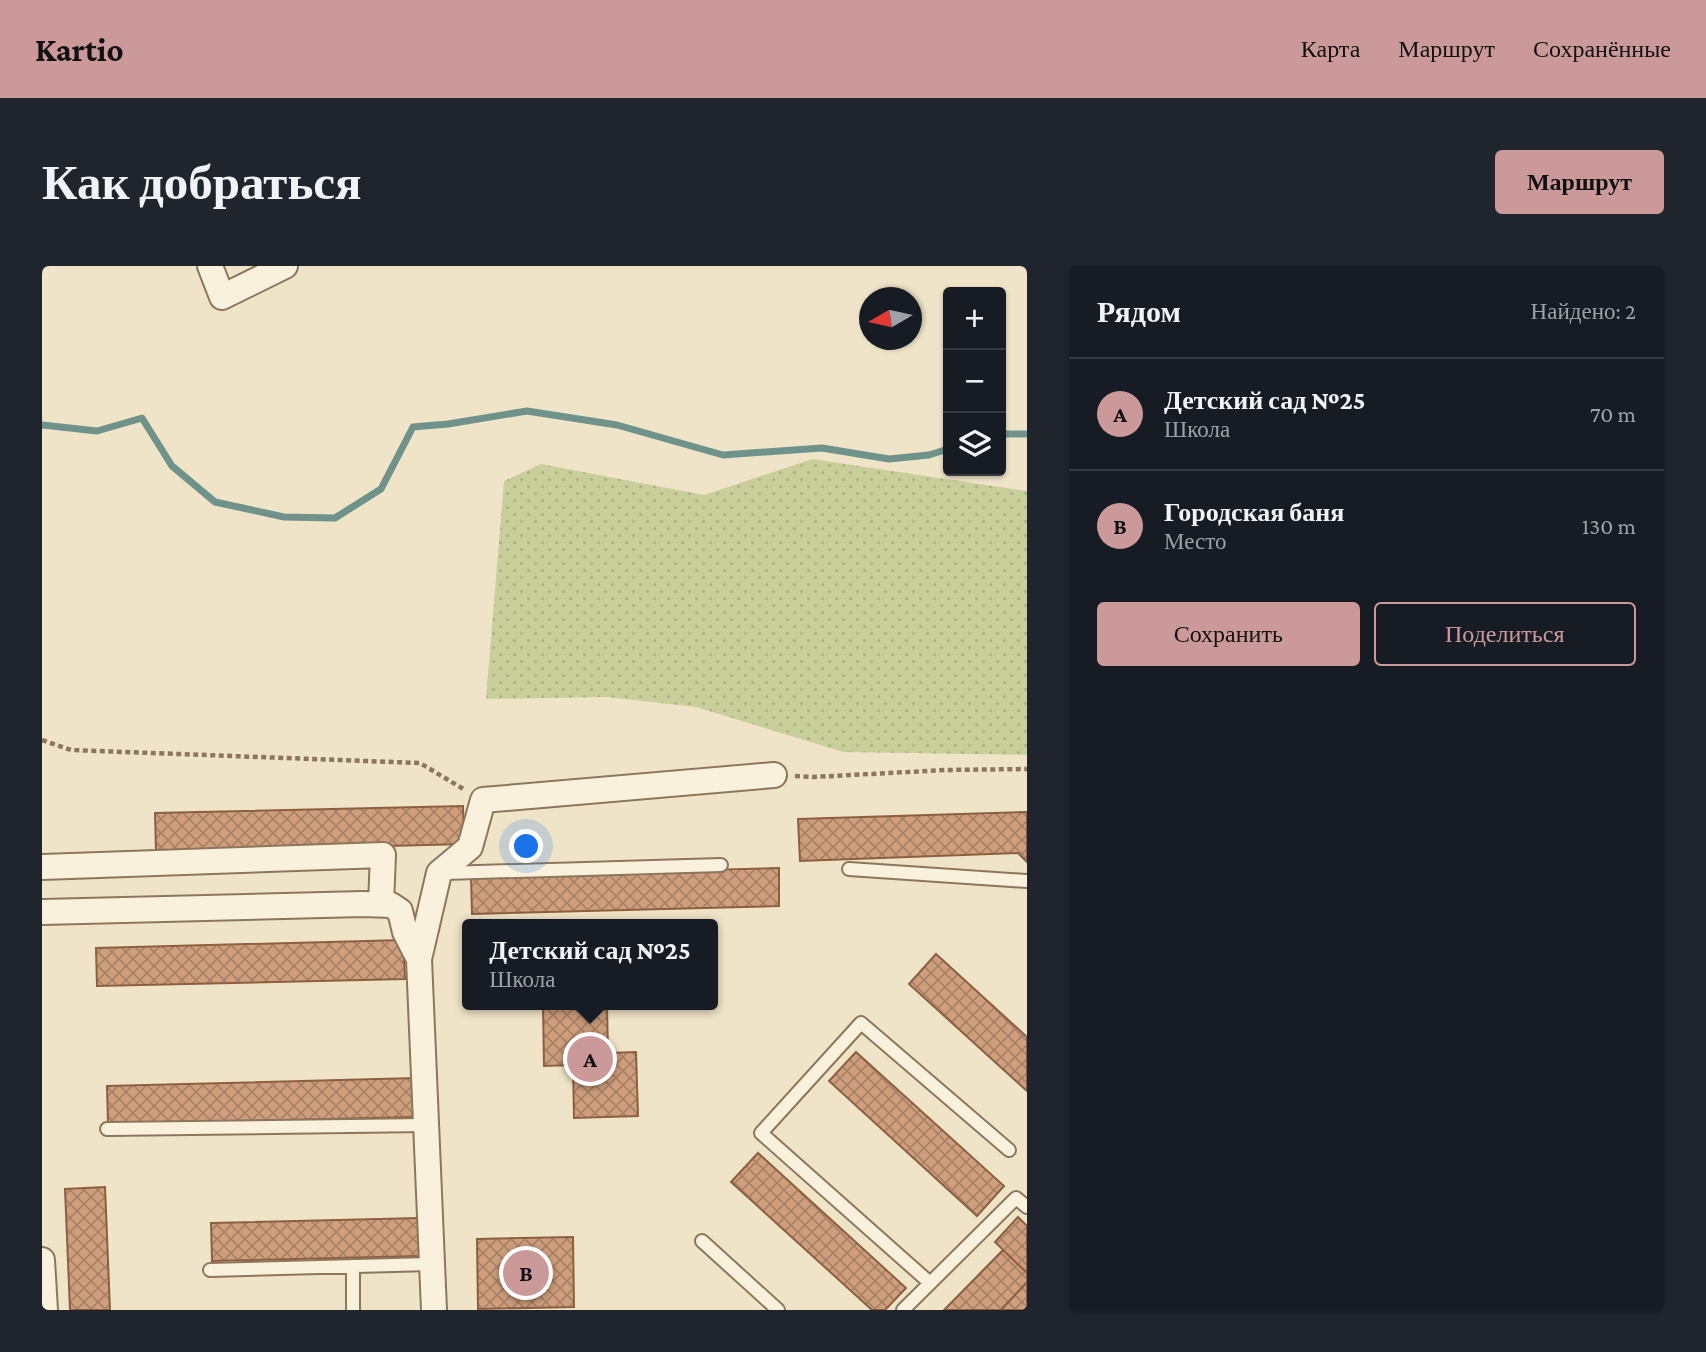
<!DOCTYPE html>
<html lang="ru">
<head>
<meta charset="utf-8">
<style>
  :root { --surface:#171b24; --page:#20242c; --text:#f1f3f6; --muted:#9ea1a6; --line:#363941; --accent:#cc999b }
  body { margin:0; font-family:"Crimson Pro",serif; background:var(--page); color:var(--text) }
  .controls { position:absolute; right:21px; top:21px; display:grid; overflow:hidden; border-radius:7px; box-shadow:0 2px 5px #0004 }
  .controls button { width:63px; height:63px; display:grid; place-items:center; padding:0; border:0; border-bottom:2px solid var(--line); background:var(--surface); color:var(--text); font:35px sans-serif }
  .compass { position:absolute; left:817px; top:21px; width:63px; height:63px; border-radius:50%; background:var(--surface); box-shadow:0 2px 5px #0004; rotate:261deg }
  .you { position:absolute; left:485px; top:581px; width:24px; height:24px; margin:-18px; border:5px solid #fff; border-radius:50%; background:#1a73e8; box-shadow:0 0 0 10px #1a73e833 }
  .badge { display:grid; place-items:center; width:46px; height:46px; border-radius:50%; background:var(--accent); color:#111; font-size:23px; font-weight:700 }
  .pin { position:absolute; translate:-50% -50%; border:4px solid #fff; box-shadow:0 2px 7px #0006 }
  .popup { position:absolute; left:420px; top:653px; width:256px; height:91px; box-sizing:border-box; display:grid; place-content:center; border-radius:7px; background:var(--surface); filter:drop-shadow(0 2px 5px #0005); font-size:23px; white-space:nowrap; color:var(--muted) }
  .popup b { font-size:26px; color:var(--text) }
  .popup::after { content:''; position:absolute; left:50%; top:100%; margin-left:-14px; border:14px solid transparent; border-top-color:var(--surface) }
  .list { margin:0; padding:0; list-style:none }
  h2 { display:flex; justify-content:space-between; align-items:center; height:91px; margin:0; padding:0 28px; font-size:30px }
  h2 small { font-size:23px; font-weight:400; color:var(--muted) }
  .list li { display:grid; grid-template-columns:46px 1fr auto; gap:21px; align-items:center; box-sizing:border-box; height:112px; padding:0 28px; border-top:2px solid var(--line) }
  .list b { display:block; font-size:26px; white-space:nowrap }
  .list p { margin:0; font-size:23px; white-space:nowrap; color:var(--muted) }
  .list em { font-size:23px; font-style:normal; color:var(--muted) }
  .actions { display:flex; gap:14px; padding:21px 28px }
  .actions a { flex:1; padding:16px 0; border:2px solid var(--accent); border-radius:7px; text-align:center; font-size:24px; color:var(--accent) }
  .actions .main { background:var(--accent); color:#111 }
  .icon { flex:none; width:38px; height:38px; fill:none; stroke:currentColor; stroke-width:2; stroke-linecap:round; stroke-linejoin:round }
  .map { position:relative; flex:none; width:985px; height:1044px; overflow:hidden; border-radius:7px }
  header { display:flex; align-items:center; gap:42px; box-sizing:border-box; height:98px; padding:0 35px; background:var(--accent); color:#111 }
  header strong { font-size:33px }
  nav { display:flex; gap:38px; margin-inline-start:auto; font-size:24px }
  .intro { display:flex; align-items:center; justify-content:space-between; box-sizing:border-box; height:168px; padding:0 42px }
  h1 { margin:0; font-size:49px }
  .button { padding:18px 32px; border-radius:7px; background:var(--accent); color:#111; font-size:24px; font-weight:700 }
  main { display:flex; gap:42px; padding:0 42px }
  aside { flex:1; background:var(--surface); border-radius:7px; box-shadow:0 2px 5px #0004 }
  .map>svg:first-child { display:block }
  .garden { fill:url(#garden-dots) }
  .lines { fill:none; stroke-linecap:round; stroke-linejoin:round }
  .stream { stroke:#6f938a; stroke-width:7 }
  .building { fill:url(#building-cross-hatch); stroke:#8d5f41; stroke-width:2 }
  .service-casing { stroke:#8d765c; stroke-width:16 }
  .minor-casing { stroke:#8d765c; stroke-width:28 }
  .path { stroke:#8d765c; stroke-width:4.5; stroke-dasharray:5 3.5; stroke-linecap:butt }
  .service { stroke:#faf1dc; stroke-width:12 }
  .minor { stroke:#faf1dc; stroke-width:24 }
</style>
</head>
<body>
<header>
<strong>Kartio</strong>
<nav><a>Карта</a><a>Маршрут</a><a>Сохранённые</a></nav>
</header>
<div class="intro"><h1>Как добраться</h1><a class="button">Маршрут</a></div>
<main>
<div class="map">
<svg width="985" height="1044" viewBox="0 0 985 1044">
  <defs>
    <pattern id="garden-dots" width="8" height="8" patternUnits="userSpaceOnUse" patternTransform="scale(1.75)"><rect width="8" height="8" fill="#c9cf9b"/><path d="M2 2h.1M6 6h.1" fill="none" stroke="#aeb285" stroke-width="1.8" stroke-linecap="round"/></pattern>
    <pattern id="building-cross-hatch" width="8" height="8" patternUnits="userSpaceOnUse" patternTransform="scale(1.75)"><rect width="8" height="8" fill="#cf9f7d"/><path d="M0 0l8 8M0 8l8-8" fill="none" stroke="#a98266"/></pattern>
  </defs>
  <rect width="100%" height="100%" fill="#f0e4c8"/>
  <!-- garden -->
  <path class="garden" d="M770,193L985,225V489L801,486L654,441L565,431L444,433L462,215L499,198L662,229Z"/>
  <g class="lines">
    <!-- stream -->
    <path class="stream" d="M0,159L55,165L100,152L130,200L173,236L242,251L293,252L339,223L371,161L406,158L485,145L575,159L681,189L780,182L847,193L887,189L906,183
      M959,168H985"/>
  </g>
  <!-- building -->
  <path class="building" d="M421,540L422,578L114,586L113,547Z
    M985,546V596L976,587L758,595L756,553Z
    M737,602V640L430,648L429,610Z
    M361,674L363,713L55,720L54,682Z
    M894,688L985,771V825L867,718Z
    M501,739H565L566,787L594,786L596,850L532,852L531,799L502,800Z
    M814,786L962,920L935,950L787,815Z
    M373,812L374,851L66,858L65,820Z
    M716,887L864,1022L843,1044H830L689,916Z
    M63,921L68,1044H28L23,923Z
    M976,951L985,960V1007L953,976Z
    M377,952L378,990L170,995L169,957Z
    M531,971L532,1041L436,1043L435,973Z
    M961,984L985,1007V1016L959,1044H902Z
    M985,1016V1044H959Z"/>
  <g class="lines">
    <!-- service casing -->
    <g class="service-casing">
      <path id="service" d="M807,603L985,615
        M403,607L679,599
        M65,863L385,859
        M660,975L736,1044
        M168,1004L389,998
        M888,1017L719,867L819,757L967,884
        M311,1044V1000
        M861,1044L974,932L985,941"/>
    </g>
    <!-- minor casing -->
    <g class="minor-casing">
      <path id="minor" d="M168,0L180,31L243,0
        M0,601L341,589L339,638
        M0,646L321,638L349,639L358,645L363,666L377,693
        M0,994L3,1044
        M392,1044L377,693L397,607L428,581L441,534L732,509"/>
    </g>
    <!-- path -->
    <path class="path" d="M0,474L29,484L378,497L423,524
      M753,510L771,511L904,504L985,503"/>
    <!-- service -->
    <use href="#service" class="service"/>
    <!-- minor -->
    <use href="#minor" class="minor"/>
  </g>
</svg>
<div class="controls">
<button>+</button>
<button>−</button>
<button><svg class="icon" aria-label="layers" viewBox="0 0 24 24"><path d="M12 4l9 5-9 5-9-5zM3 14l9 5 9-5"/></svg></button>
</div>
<svg class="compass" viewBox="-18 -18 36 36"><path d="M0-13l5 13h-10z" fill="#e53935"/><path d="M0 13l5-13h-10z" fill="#9ea1a6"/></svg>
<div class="you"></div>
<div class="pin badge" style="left:548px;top:793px">A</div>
<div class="popup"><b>Детский сад №25</b>Школа</div>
<div class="pin badge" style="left:484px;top:1007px">B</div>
</div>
<aside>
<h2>Рядом<small>Найдено: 2</small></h2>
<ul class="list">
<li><span class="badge">A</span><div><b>Детский сад №25</b><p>Школа</p></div><em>70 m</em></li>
<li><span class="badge">B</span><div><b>Городская баня</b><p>Место</p></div><em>130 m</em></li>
</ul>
<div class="actions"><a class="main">Сохранить</a><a>Поделиться</a></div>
</aside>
</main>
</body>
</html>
